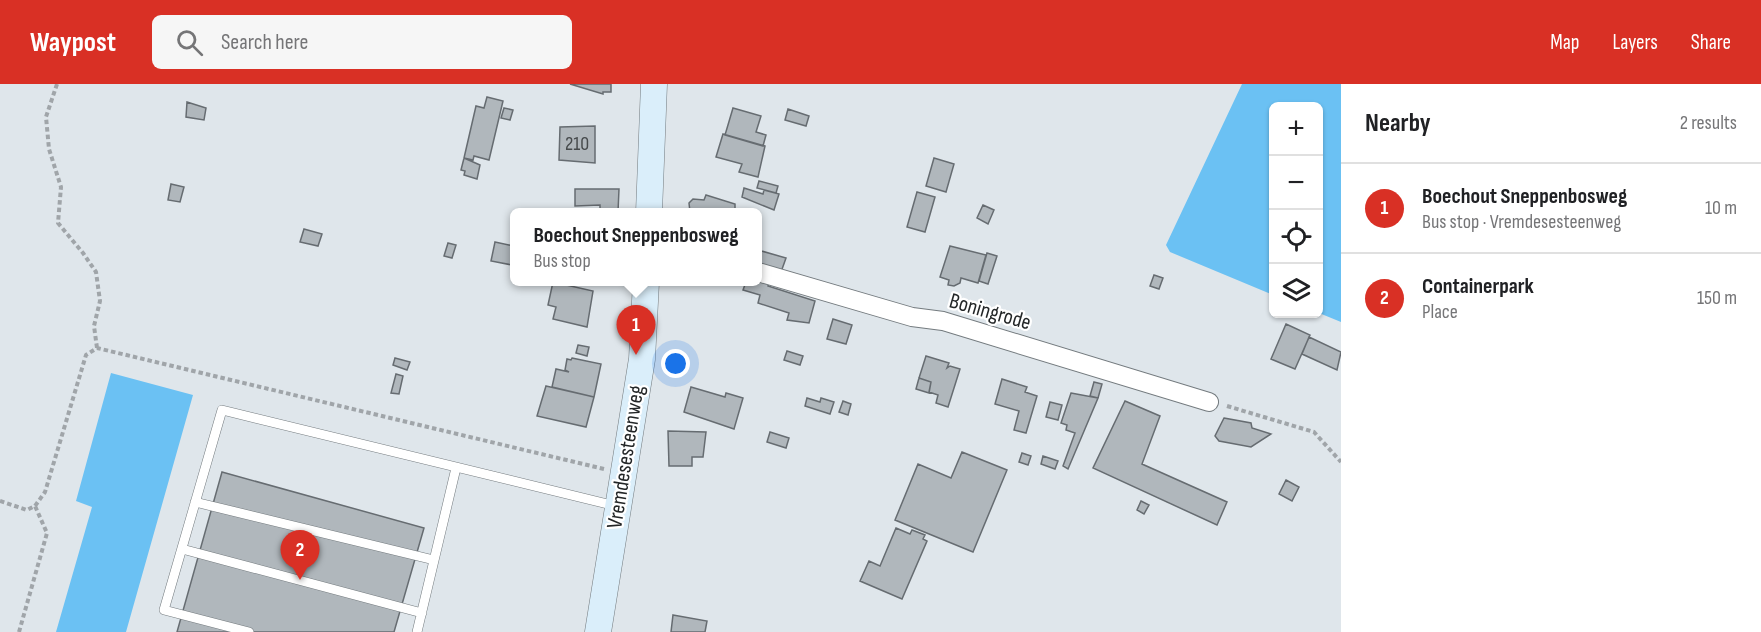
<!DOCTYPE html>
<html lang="en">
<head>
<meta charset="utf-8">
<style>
  :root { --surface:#fff; --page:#f6f6f6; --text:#202124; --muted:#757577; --line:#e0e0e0; --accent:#d93025 }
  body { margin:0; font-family:"Sofia Sans Condensed",sans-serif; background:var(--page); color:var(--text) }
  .controls { position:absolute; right:18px; top:18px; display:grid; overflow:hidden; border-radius:9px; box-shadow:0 2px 4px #0004 }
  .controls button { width:54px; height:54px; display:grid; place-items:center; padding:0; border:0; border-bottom:2px solid var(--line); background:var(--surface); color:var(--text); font:30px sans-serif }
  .you { position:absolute; left:676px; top:280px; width:21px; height:21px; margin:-15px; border:4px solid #fff; border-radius:50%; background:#1a73e8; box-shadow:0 0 0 9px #1a73e833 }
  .badge { display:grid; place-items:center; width:39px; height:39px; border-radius:50%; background:var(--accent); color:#fff; font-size:20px; font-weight:700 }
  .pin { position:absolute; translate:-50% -50px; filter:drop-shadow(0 2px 3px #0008) }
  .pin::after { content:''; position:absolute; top:32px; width:21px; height:18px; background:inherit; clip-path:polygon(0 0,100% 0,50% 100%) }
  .popup { position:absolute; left:510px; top:124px; width:252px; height:78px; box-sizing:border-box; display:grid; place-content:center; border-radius:9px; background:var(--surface); filter:drop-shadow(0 2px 4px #0005); font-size:20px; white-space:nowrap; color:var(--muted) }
  .popup b { font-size:22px; color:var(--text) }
  .popup::after { content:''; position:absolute; left:50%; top:100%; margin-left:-12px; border:12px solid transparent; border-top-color:var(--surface) }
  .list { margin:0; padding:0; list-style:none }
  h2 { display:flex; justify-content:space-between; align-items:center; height:78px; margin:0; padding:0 24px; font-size:26px }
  h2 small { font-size:20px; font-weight:400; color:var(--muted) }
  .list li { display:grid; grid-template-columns:39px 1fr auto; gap:18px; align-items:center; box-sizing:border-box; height:90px; padding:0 24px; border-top:2px solid var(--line) }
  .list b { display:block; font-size:22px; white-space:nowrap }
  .list p { margin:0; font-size:20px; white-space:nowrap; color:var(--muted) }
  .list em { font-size:20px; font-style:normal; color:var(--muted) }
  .icon { flex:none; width:33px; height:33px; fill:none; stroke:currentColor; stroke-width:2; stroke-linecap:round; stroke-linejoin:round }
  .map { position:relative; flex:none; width:1341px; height:548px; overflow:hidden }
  header { display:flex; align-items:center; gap:36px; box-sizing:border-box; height:84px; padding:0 30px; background:var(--accent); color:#fff }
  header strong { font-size:28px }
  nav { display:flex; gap:33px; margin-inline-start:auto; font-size:21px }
  .search { width:420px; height:54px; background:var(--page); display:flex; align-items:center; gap:15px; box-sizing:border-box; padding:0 21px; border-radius:9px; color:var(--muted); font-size:22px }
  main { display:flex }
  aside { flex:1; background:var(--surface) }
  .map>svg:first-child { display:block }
  .green { fill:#6bc1f3 }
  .building { fill:#b0b7bc; stroke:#666c71; stroke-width:1.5 }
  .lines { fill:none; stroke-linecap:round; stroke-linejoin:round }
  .lane-casing { stroke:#747b7f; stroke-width:10 }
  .street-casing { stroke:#747b7f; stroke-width:20 }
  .secondary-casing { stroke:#747b7f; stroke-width:27 }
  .path { stroke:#a0a5a9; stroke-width:4; stroke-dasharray:4.5 3; stroke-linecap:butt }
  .lane { stroke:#fff; stroke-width:9 }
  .street { stroke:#fff; stroke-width:18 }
  .secondary { stroke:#daeefa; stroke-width:26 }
  .labels { text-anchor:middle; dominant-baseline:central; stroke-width:4.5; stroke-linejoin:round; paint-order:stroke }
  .number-label { font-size:20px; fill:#464a4c }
  .street-label { font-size:22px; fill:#232627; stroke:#fff }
</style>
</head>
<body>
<header>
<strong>Waypost</strong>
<div class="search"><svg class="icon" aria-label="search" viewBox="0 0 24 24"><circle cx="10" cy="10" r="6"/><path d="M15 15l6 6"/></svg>Search here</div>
<nav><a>Map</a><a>Layers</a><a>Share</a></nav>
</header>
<main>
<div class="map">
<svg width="1341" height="548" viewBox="0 0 1341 548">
  <rect width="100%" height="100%" fill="#dfe6eb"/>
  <!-- green -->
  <path class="green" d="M1242,0H1341V238L1319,229L1318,22H1274L1273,211L1170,168L1166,161Z
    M111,289L193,311L126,548H56L92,423L76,417Z"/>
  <!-- building -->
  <path class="building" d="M570,0H611V8H603V10Z
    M487,13L503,17L489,76L474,72L473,76L464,74L476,22L484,24Z
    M187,18L206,24L204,36L186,33Z
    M504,24L513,26L510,36L501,34Z
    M733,24L761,32L756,48L766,51L763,62L725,51Z
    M788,25L809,32L806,42L785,36Z
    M595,42V79L559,76L560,43Z
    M723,50L765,62L758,93L739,88L742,80L716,73Z
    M464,74L480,81L477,95L464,91L465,87L461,86Z
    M934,74L954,80L946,108L926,102Z
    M759,97L778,102L776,109L757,104Z
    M171,100L184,103L180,118L168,116Z
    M744,104L763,110L764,106L779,110L774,126L742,113Z
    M575,105H619L618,128L600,127V121L575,122Z
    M917,108L935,113L925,148L907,143Z
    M706,111L735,120V128H690L689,119L693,115L704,116Z
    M983,121L994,126L988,140L977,134Z
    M304,145L322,150L318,162L300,158Z
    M495,158L514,162L512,181L491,177Z
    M448,159L456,161L452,174L444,172Z
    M950,162L986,171L978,199L961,194L960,199L954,202L948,201L949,196L940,193Z
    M758,166L786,174L781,188L758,181Z
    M987,169L997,172L988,200L979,197Z
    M1154,191L1163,194L1159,205L1150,202Z
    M758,195L769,198L768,202L815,217L809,239L787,236L789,229L758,219L760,211L743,206L746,198H758Z
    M553,198L593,207L587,243L553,235L556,223L548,221Z
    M833,235L852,241L846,260L827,255Z
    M1286,240L1310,251L1295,285L1271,275Z
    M1309,253L1341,268L1337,286L1302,270Z
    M578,261L589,263L587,272L576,269Z
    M787,267L803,272L800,281L784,276Z
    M926,272L949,279L947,284L950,282L960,285L948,323L936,319L938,311L929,308L931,298L919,294Z
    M395,274L410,278L407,286L393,281Z
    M572,274L601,280L594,313L552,303L556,285L569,288L565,286L567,275L571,276Z
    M396,290L403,292L399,310L391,309Z
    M919,294L931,298L929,309L916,305Z
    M1002,295L1027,303L1025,308L1037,312L1026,349L1014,346L1019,327L995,320Z
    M1094,298L1102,300L1098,314L1090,312Z
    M546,302L594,313L586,343L537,332Z
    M691,303L725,313L726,309L743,314L734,345L684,328Z
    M1071,309L1098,314L1068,385L1063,382L1075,349L1066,346L1067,341L1061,339Z
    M807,314L820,318L821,314L834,318L830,330L805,322Z
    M843,317L851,320L848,331L839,328Z
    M1125,317L1160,332L1142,380L1227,418L1217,441L1093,384Z
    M1050,318L1062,321L1058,336L1046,333Z
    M1224,334L1251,339L1252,344L1271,350L1251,363L1219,357L1215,352Z
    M668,347L706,348L703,373H692V382H669Z
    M770,348L789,354L786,364L767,358Z
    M962,368L1007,386L973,468L895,436L918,380L951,394Z
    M1022,369L1031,372L1028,381L1019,378Z
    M1043,372L1058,377L1055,385L1041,380Z
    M222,388L424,444L394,548H177Z
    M1286,396L1299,403L1292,417L1279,410Z
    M1141,417L1149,421L1144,430L1137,426Z
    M896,444L910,450L912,446L925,451L923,455L927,457L902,515L860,497L869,477L880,482Z
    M673,531L707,537L705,548H671Z"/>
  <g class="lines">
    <!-- lane casing -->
    <g class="lane-casing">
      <path id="lane" d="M195,418L434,476
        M182,465L422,529
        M249,548L164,526L222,326L616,422
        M417,548L456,384"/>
    </g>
    <!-- street casing -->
    <g class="street-casing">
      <path id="street" d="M758,188L912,233L943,237L1209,318"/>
    </g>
    <!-- secondary casing -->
    <g class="secondary-casing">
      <path id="secondary" d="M649,128L654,0
        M598,548L642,275L646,198"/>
    </g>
    <!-- path -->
    <path class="path" d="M57,0L46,33L49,65L61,103L58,139L83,169L96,188L100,217L94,242L97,264
      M1227,322L1314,348L1341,378
      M0,417L27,426L35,422L45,408L86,271L97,264L604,385
      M19,548L47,449L35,422"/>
    <!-- lane -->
    <use href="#lane" class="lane"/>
    <!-- street -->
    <use href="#street" class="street"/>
    <!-- secondary -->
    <use href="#secondary" class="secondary"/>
  </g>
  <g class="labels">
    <!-- number labels -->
    <g class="number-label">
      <text x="577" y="60">210</text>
    </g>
    <!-- street labels -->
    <g class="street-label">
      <text transform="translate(990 228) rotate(16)">Boningrode</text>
      <text transform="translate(626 373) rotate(-81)">Vremdesesteenweg</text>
    </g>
  </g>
</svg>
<div class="controls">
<button>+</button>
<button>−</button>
<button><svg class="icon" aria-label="locate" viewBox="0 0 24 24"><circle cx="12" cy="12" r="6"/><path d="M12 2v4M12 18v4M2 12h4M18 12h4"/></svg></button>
<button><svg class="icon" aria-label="layers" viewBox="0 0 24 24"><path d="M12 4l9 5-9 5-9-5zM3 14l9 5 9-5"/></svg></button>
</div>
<div class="you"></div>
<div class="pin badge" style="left:636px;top:271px">1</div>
<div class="popup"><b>Boechout Sneppenbosweg</b>Bus stop</div>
<div class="pin badge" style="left:300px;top:496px">2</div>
</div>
<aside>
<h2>Nearby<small>2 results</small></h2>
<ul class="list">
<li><span class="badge">1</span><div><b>Boechout Sneppenbosweg</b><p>Bus stop · Vremdesesteenweg</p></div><em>10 m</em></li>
<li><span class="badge">2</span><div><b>Containerpark</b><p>Place</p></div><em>150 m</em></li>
</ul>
</aside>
</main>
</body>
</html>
